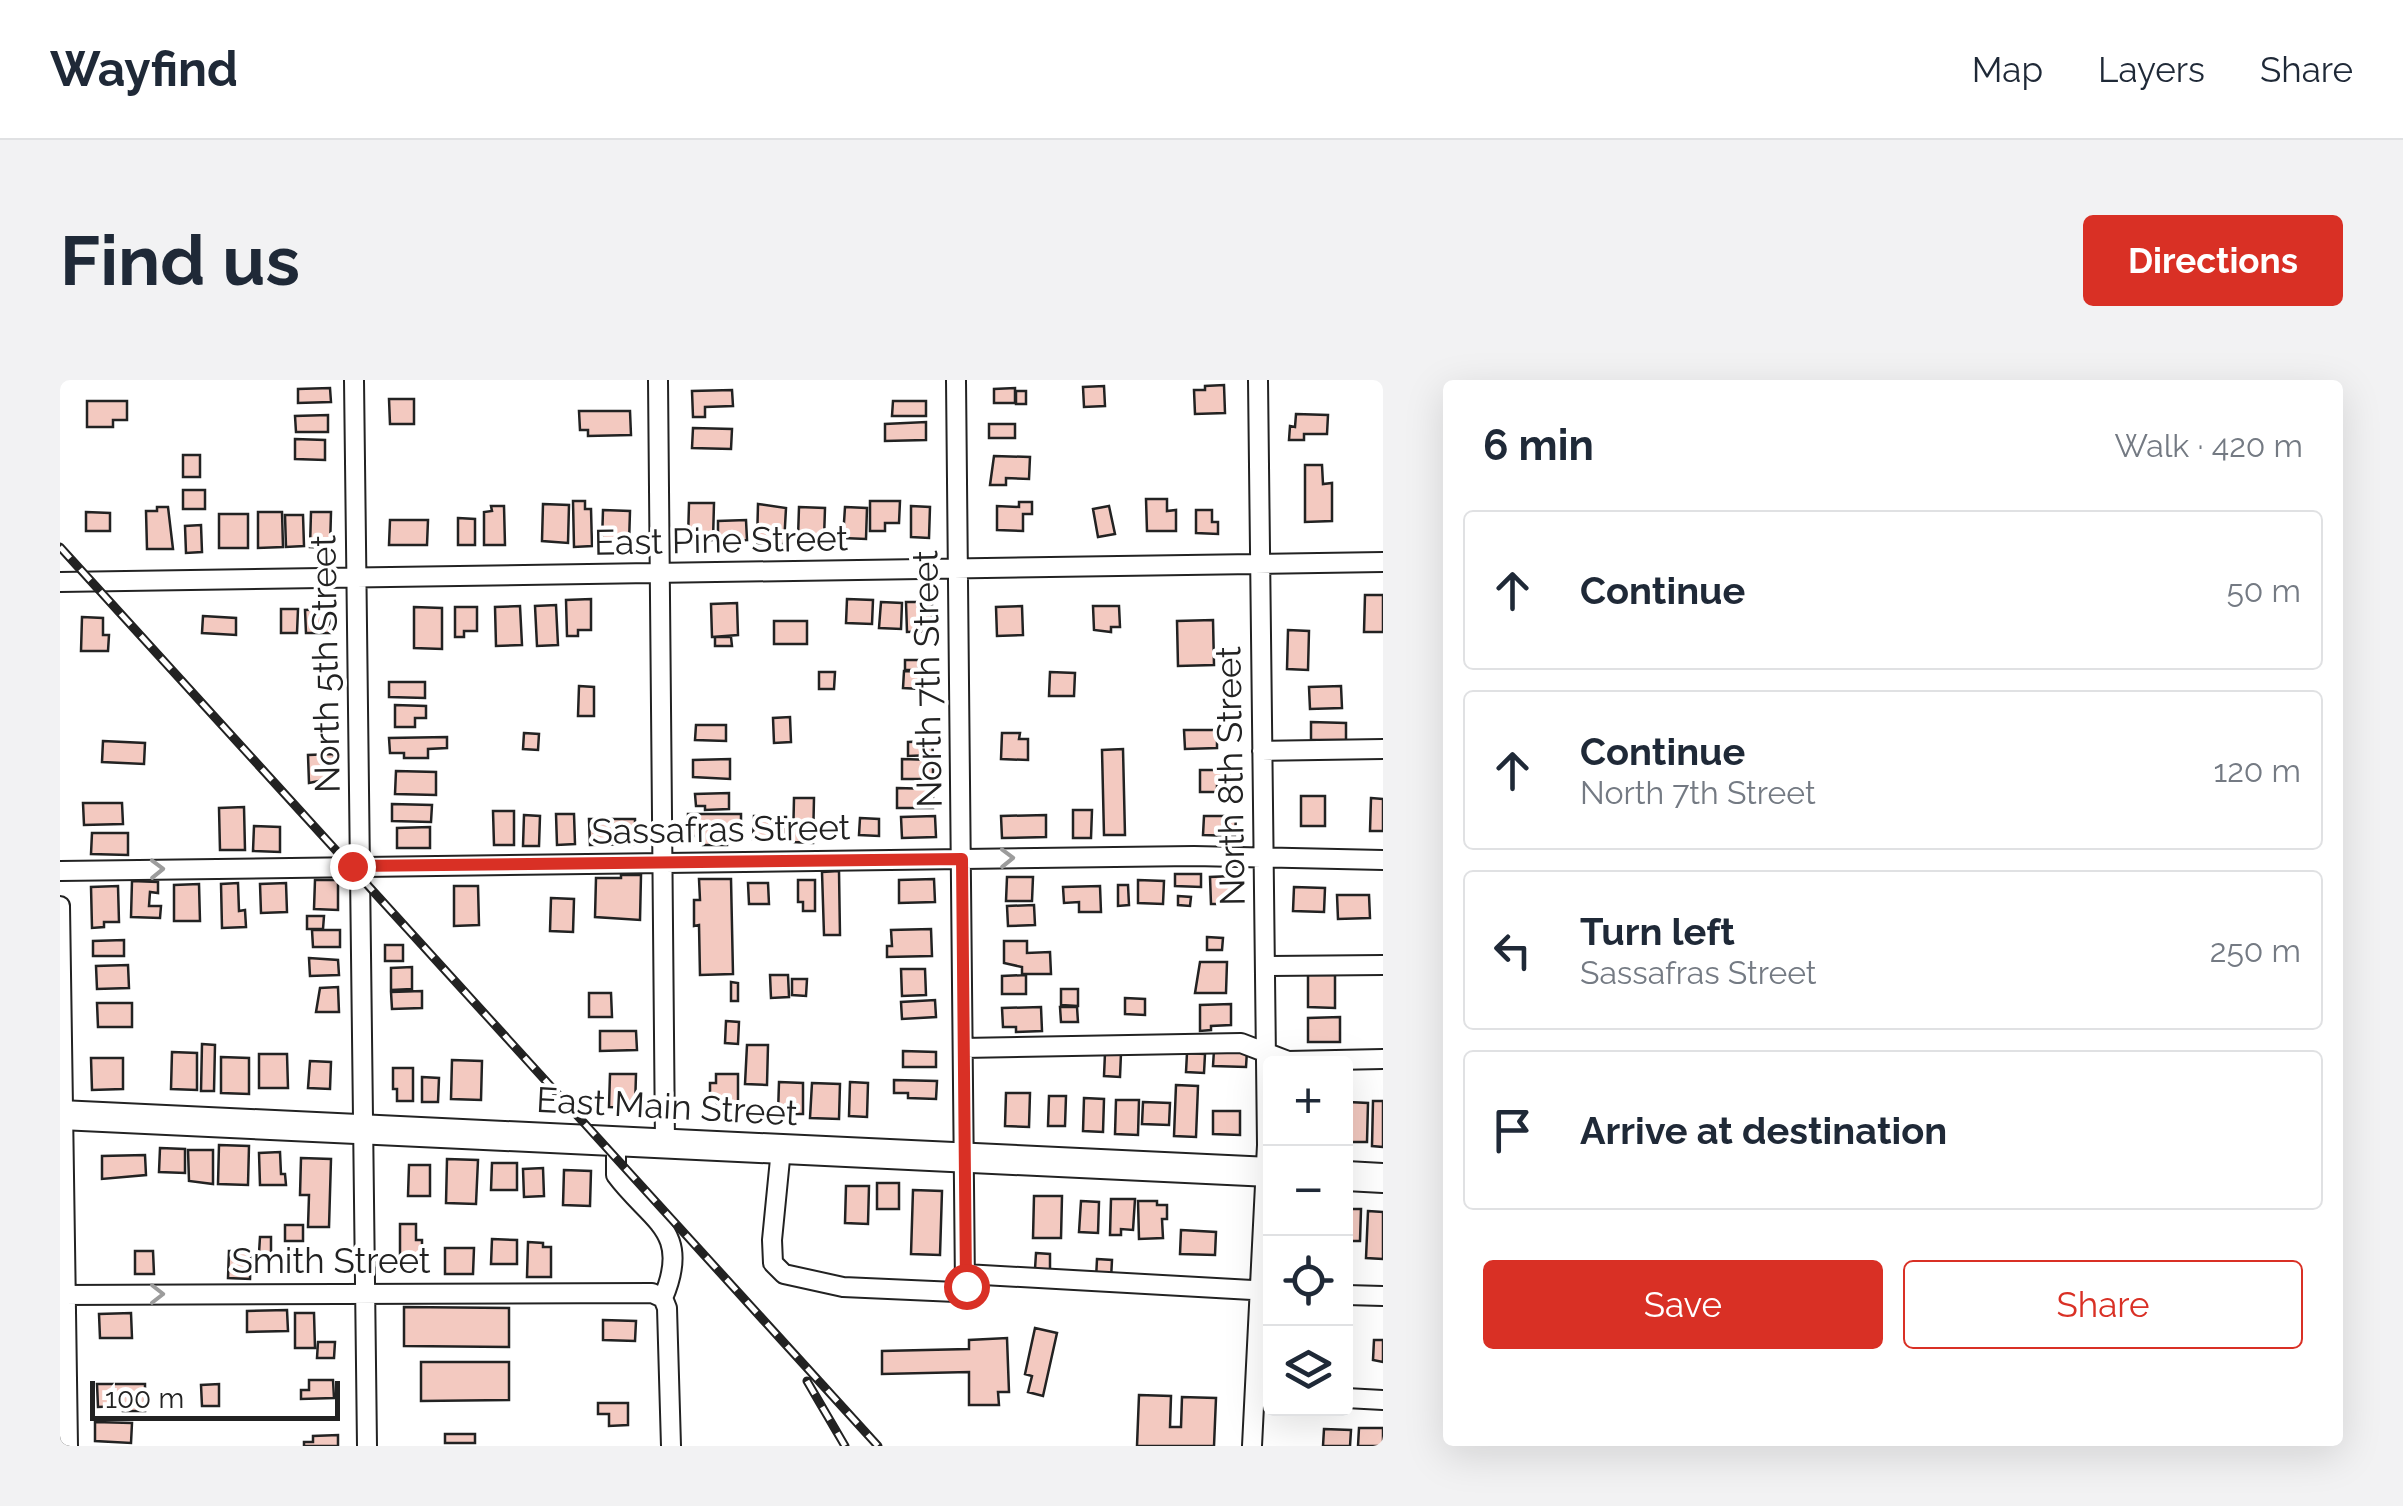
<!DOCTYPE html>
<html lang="en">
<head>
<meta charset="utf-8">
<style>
  :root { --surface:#fff; --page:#f2f2f3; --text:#1f2937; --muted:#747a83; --line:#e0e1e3; --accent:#d93025 }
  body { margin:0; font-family:Raleway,sans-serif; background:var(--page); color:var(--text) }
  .controls { position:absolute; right:30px; bottom:30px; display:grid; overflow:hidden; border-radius:10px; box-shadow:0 10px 40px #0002 }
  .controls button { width:90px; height:90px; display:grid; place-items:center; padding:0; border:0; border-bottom:2px solid var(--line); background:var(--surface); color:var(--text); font:50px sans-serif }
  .scale { position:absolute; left:30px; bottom:25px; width:250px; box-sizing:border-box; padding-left:10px; border:5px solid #222; border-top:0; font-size:28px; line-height:35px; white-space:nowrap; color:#222; -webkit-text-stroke:8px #fff; paint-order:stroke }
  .stop { position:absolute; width:30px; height:30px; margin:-22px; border:8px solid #d93025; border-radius:50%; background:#fff }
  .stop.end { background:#d93025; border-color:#fff; box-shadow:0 2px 10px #0008 }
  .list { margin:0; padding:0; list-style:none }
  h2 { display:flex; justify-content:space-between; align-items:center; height:130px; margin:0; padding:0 40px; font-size:42px }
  h2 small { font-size:32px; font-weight:400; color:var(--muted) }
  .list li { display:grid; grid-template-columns:65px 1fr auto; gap:30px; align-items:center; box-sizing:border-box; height:160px; margin:0 20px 20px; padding:0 20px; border:2px solid var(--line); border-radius:10px }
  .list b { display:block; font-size:38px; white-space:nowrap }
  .list p { margin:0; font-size:32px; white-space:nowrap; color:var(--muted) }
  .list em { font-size:32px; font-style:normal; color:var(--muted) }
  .actions { display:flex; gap:20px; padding:30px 40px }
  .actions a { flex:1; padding:22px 0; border:2px solid var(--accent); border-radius:10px; text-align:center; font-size:35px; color:var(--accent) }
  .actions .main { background:var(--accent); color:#fff }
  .icon { flex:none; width:55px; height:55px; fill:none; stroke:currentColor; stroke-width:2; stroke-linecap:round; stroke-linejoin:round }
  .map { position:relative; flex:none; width:1323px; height:1066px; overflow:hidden; border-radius:10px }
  header { display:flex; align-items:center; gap:60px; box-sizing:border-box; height:140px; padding:0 50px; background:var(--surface); border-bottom:2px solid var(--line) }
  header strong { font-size:48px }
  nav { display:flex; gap:55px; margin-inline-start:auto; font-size:35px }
  .intro { display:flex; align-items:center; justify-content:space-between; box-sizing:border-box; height:240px; padding:0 60px }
  h1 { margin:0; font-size:70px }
  .button { padding:25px 45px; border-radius:10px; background:var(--accent); color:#fff; font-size:35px; font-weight:700 }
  main { display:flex; gap:60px; padding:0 60px }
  aside { flex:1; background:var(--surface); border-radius:10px; box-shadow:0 10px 40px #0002 }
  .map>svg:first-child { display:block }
  .building { fill:#f3c9c0; stroke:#222; stroke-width:2.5 }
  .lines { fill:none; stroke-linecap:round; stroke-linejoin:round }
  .minor-casing { stroke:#222; stroke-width:22 }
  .highway-casing { stroke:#222; stroke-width:32 }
  .minor { stroke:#fff; stroke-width:18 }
  .highway { stroke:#fff; stroke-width:28 }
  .rail-casing { stroke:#222; stroke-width:9 }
  .rail { stroke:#fff; stroke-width:5; stroke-dasharray:15; stroke-linecap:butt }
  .oneway { stroke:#9c9c9c }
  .route { stroke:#d93025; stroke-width:12 }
  .labels { text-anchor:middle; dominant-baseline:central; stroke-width:8; stroke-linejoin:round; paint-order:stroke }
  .street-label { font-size:35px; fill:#222; stroke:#fff }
</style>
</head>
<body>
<header>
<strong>Wayfind</strong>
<nav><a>Map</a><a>Layers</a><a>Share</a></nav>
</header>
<div class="intro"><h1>Find us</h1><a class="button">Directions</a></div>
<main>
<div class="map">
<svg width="1323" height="1066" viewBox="0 0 1323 1066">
  <rect width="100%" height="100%" fill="#fff"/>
  <!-- building -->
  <path class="building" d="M1164,5L1165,33L1135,34L1134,10H1145V6Z
    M1044,6L1045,26L1024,27L1023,7Z
    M270,8L271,22L238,23V9Z
    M955,8V23H934V9Z
    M672,10L673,26L645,27V37H633L632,11Z
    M956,11H966V24H956Z
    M329,19H354V44H330Z
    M27,21H67V40H53V47H27Z
    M833,21H866V36H832Z
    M519,31H570L571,55L528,56V50H520Z
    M1236,34L1268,35L1267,54H1244V60H1229L1230,46L1235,47Z
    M268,35V52H236L235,36Z
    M866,42V60L825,61V44Z
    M929,44H955V58H929Z
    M633,48L672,49L671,69L632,68Z
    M235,59L265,60V80L235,79Z
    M123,75H140V97H123Z
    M934,76L970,77L969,99L946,98V105H930Z
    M1245,85H1262L1263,104L1272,103V141L1245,142Z
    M123,110H145V129H123Z
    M1086,119H1107V131L1116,130V151H1087Z
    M513,121H525V129H531L532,166L514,167Z
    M810,121H840L839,143H825V151H810Z
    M959,122H972V134H963V151L937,150V126L959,127Z
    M629,123H654L653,160H628Z
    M483,124L509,125L508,163L482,161Z
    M698,124L726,128L724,164L697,163Z
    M431,126H444L445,165H424V132L432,131Z
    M851,126L870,127L869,158L851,157Z
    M1049,126L1055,154L1038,157L1033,129Z
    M97,127H108L113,169H87L86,131H97Z
    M739,127L765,128L764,159L738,158Z
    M785,127L807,128L806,159L783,158Z
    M543,130L570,131L569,163L542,162Z
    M1136,130H1152V142H1158V154L1136,153Z
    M26,132L50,133V151H26Z
    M198,132H222L223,167L198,168Z
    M251,132H271L270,168L250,167Z
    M159,134H188V168H159Z
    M225,135H243L244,166L226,167Z
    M398,138L415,139V165H398Z
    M330,140H368L367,165H329Z
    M686,140L687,160L658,161V141Z
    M141,145L142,172L126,173L125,146Z
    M1305,215H1323V252H1304Z
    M531,219V250H518V256H507L506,220Z
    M787,219L813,220L812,244L786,243Z
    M821,222L842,223L841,249L819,248Z
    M846,222H872V251L847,252Z
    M677,223L678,255L652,257L651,224Z
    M496,225L498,265L477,266L475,226Z
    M460,226L462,265L436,266L435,227Z
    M962,226L963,255L937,256L936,227Z
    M1033,226H1059L1060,247H1051V252L1034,250Z
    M354,227L382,228V269L354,268Z
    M395,227H417V251H404V257H395Z
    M221,229H238L237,253H221Z
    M269,229L270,253H246L245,230Z
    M143,236L176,238V255L142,253Z
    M22,237L43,238V255H49L48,271H21Z
    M1153,240L1154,285L1118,286L1117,241Z
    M714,241H747V264H714Z
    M1228,250L1249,251L1248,290L1227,289Z
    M655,257H671L672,266H655Z
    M845,280H859L858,290H845Z
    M844,291L861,292V309L843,308Z
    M759,292H775L774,309H759Z
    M990,292L1015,293L1014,316H989Z
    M329,302H365V318L329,317Z
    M519,306L534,307V336H518Z
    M1281,306L1282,328L1250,329L1249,307Z
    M335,325L366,326V338H355V347H335Z
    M730,337L731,362L714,363L713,338Z
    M1251,342L1286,343V360H1251Z
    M636,345H666V361L635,360Z
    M1124,350H1157V368L1125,369Z
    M464,353L479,354L478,370L463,369Z
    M942,353H960L959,359H968V380L941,379Z
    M387,357V368L368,369V378H344V373H330L329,358Z
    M43,361L85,363L84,384L42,382Z
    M872,361L873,375L848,376V362Z
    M1063,369L1065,455H1044L1042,370Z
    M274,374V398L249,403L248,375Z
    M670,379V399L633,397V380Z
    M842,379L873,380V399H842Z
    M1140,390H1169V406H1157V412H1140Z
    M336,391L376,392V415L335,414Z
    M837,408L873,409V428H837Z
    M669,413V429L645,430V426H636L635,414Z
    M1241,416H1265V446H1241Z
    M734,418H754L753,463L733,462Z
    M1311,418L1323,419V451H1310Z
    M23,423H62L63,444L24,445Z
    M332,424L372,425L371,442L332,441Z
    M184,427L185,470H160L159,428Z
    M1013,430H1032L1031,458H1013Z
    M433,431H454V465H434Z
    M496,434H514L515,464L497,465Z
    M628,434H681V455H667V465H643V456H627Z
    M464,435L480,436L479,466H463Z
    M986,435V457L942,458L941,436Z
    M694,436L726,437V459H693Z
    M875,436L876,457L842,458L841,437Z
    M1144,436H1176L1175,456L1143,455Z
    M800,438L819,439V456L799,455Z
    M529,439H575V464L530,465Z
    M194,446L220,447V472L193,471Z
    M370,447V468H337V448Z
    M32,453H68V475L31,474Z
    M779,491L780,555H764L762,492Z
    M1115,494H1141V507L1115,506Z
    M561,495H581L580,540L535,537L536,498H561Z
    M1171,496L1172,524H1151L1150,497Z
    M947,497H973L972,521H946Z
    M639,499H671L673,594L640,595L639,545L634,546V520H640Z
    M874,499L875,522L839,523V500Z
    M255,500H278V530L254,529Z
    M738,500H755V531H743V522H738Z
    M1078,500L1104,501L1103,524L1078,523Z
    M72,501L98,502V513L90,512L89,526H101L100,538L71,537Z
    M178,503L179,531L185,530L186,547L162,548L161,504Z
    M226,503L227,532L201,533L200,504Z
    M688,503H708L709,524H689Z
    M139,504L140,541H114V505Z
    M1058,505H1068L1069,525L1058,526Z
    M58,506L59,542H44V547L32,548L31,507Z
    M394,506H418L419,545L394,546Z
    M1040,506L1041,532H1019V522L1004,523L1003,507Z
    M1234,507L1265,508L1264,532L1233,531Z
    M1277,515H1309L1310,538L1278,539Z
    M1118,516L1131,517L1130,526L1118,525Z
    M491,518L514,519L513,552L490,551Z
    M974,525L975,545L948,546L947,526Z
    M247,536H264L263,549H247Z
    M871,549L872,576L827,577V566H832L831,550Z
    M252,550H280V567H253Z
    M1147,557L1163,558L1162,570H1147Z
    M64,560V576H33V561Z
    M944,561H967V573L990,572L991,594H962V587L944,583Z
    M325,565H343V581H325Z
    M249,578L278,580L279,595L250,596Z
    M1140,582H1167L1166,613H1135Z
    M68,585L69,608L37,609L36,586Z
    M352,587V609L331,610V588Z
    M841,589H865L866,615L842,616Z
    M710,595H728L729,617L711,618Z
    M966,595V614H942V596Z
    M1248,595H1275V628L1248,627Z
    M732,599H747L746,616L732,615Z
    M671,602L678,603V621H671Z
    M278,607L279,632H256L260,608Z
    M1001,609H1018V626L1001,625Z
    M362,611V628L332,629L331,612Z
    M529,613H551L552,637H529Z
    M1065,618L1085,619V635L1065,634Z
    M875,620L876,637L842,639L841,622Z
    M37,623H72V647H38Z
    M1171,624V645L1151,646V650L1140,651V625Z
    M981,627L982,651L956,652V647H943L942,628Z
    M1000,627H1017L1018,642H1001Z
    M1280,637V662H1248V638Z
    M666,641L679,642L678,664L665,663Z
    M540,651H576L577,670L540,671Z
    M142,664L155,665L154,711H141Z
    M687,665H708L707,705L685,704Z
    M1154,670L1187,671L1186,687L1153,686Z
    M843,671L876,672V687H843Z
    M112,672L137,673V710L111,709Z
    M1045,673H1061L1060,697L1044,696Z
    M1127,673L1145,674L1144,693L1126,692Z
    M199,674H227L228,708H199Z
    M161,677L189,678V714L161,713Z
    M31,678H63V709L32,710Z
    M392,680L422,681L421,720L391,719Z
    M250,681L271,682L270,709L248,708Z
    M333,688H353V721H337V709H333Z
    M550,694H576L575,728L549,727Z
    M656,694H678V727H657V715H650V703H656Z
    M362,697L379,698L378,722H362Z
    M834,700L877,701L876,719L848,718V713H834Z
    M719,702L743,703V734H718Z
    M790,702L808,703L807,737L789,736Z
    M752,703L780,704L779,739L750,738Z
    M1116,705L1138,706L1136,757L1114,756Z
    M946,713H970L969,747L945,746Z
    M989,716H1006L1005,746H988Z
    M1024,718L1044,719L1043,752L1023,751Z
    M1056,720H1079L1078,755L1055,754Z
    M1313,721H1323V767L1312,766Z
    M1083,722L1110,723L1109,745L1082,744Z
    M1288,722L1308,723L1307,762H1287Z
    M1153,731H1180V755L1153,754Z
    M159,765L189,766L188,805L158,804Z
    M100,768L125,769V793L99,792Z
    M128,770H153V804L129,801Z
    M220,772L221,794H225L226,805H200L199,773Z
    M85,775L86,795L42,799V776Z
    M241,778L271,779L269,847H248L249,815H240Z
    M387,779L418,780L416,824L386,823Z
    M432,783H457V810H431Z
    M349,785H370V816H348Z
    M483,788L484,816L464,817L463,789Z
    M504,790L531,791L530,826L503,825Z
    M817,803H839V829H817Z
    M786,806H809L808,844L785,843Z
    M853,810L882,811L880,875L851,874Z
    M974,816H1002L1001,858H973Z
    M1051,819H1075L1073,850L1061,849V855H1050Z
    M1021,821L1039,822L1038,853L1019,852Z
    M1078,821H1097V825H1107V839H1102L1103,858L1079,859Z
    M1286,829H1301L1300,861H1286Z
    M1308,831L1323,832V879L1306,878Z
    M340,844H356V860H362V876H340Z
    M225,845H243V861H225Z
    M1121,850L1156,852L1155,875L1120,874Z
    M200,857H211V874L199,873Z
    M432,859L457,860V884H431Z
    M468,862L483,863V867H491V897H467Z
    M385,868H414L413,894H385Z
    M75,871H93L94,894H75Z
    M169,871H191L190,899L168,898Z
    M976,873L990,874V890L975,889Z
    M1037,879L1052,880L1051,899H1036Z
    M344,927L449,928V967L344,966Z
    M227,930L228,951L187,952V931Z
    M71,933L72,958H40L39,934Z
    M235,933H254L255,968H235Z
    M543,940L576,941L575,961L543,960Z
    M975,948L997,953L983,1016L968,1012L972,996L965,994Z
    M947,958L949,1012H938L939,1025H909V992L822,994V971L909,969V960Z
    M1314,960H1323V982L1313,980Z
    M258,962H275L274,978H257Z
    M361,982H449V1020L361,1021Z
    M249,1000H273L274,1018L241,1019V1010H249Z
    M37,1004H85V1031H63V1026L38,1027Z
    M159,1004V1026H142L141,1005Z
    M1079,1015L1111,1016L1110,1047H1121L1122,1017L1156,1018L1154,1066H1077Z
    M538,1023H568V1045L549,1046V1034H538Z
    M35,1042L72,1043L71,1063L35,1061Z
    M1299,1048H1323V1066H1298Z
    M1264,1049L1291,1050L1290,1066H1263Z
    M385,1054H415V1063H385Z
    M278,1055V1066H244V1062H253V1056Z"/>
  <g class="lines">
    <!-- minor casing -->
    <g class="minor-casing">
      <path id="minor" d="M294,0L307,1066
        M598,0L605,764
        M0,202L1323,182
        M1202,371L1323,369
        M0,491L1134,476L1323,480
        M0,526L8,1066
        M1205,586L1323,585
        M903,668L1181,663L1228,681L1323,679
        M556,761V795C590,841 632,850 603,918
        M721,769L712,860L713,883L724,894L783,907L896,912L905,906L896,0
        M905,894L1210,911
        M0,915L592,913L603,918L607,928L611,1066
        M1286,915L1323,916
        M1286,1018L1323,1020
        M1192,1066L1207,765L1198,0"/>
    </g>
    <!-- highway casing -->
    <g class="highway-casing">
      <path id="highway" d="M0,735L1210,792
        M1286,796L1323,798"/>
    </g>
    <!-- minor -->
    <use href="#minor" class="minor"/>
    <!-- highway -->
    <use href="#highway" class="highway"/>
    <!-- rail casing -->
    <g class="rail-casing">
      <path id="rail" d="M0,167L818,1066
        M747,1001L785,1066"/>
    </g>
    <!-- rail -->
    <use href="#rail" class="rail"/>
  </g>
  <!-- one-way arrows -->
  <defs><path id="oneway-chevron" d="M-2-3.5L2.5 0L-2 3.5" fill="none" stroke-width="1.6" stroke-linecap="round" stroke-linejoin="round" transform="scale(2.5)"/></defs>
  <g class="oneway">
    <use href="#oneway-chevron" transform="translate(947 478) rotate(-1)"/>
    <use href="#oneway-chevron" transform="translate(97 489) rotate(-1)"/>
    <use href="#oneway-chevron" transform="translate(97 914)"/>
  </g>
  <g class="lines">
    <!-- route -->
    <path class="route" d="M292,486L902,479L906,906"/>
  </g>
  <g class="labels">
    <!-- street labels -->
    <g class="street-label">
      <text transform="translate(661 160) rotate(-1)">East Pine Street</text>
      <text transform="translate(265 284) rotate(-91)">North 5th Street</text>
      <text transform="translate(867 299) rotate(-91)">North 7th Street</text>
      <text transform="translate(1170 396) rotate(-91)">North 8th Street</text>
      <text transform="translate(661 449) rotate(-1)">Sassafras Street</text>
      <text transform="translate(607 726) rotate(3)">East Main Street</text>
      <text x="271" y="880">Smith Street</text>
    </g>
  </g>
</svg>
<div class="controls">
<button>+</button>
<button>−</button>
<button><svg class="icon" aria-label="locate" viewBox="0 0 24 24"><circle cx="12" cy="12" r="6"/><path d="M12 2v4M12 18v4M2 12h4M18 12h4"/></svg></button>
<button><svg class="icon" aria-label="layers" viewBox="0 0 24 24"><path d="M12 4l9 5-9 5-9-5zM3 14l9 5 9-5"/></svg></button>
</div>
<div class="scale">100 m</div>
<div class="stop" style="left:906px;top:906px"></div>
<div class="stop end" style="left:292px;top:486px"></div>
</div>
<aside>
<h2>6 min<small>Walk · 420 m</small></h2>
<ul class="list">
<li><svg class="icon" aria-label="ahead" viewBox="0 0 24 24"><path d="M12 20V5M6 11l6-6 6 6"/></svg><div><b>Continue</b></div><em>50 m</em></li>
<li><svg class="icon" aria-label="ahead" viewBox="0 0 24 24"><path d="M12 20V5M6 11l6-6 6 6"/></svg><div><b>Continue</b><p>North 7th Street</p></div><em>120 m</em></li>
<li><svg class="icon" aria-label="left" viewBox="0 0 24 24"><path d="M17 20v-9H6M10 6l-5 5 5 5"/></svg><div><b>Turn left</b><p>Sassafras Street</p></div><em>250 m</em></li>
<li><svg class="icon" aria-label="arrive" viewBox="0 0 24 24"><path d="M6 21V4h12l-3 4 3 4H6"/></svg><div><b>Arrive at destination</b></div></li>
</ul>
<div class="actions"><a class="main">Save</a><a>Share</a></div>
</aside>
</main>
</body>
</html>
